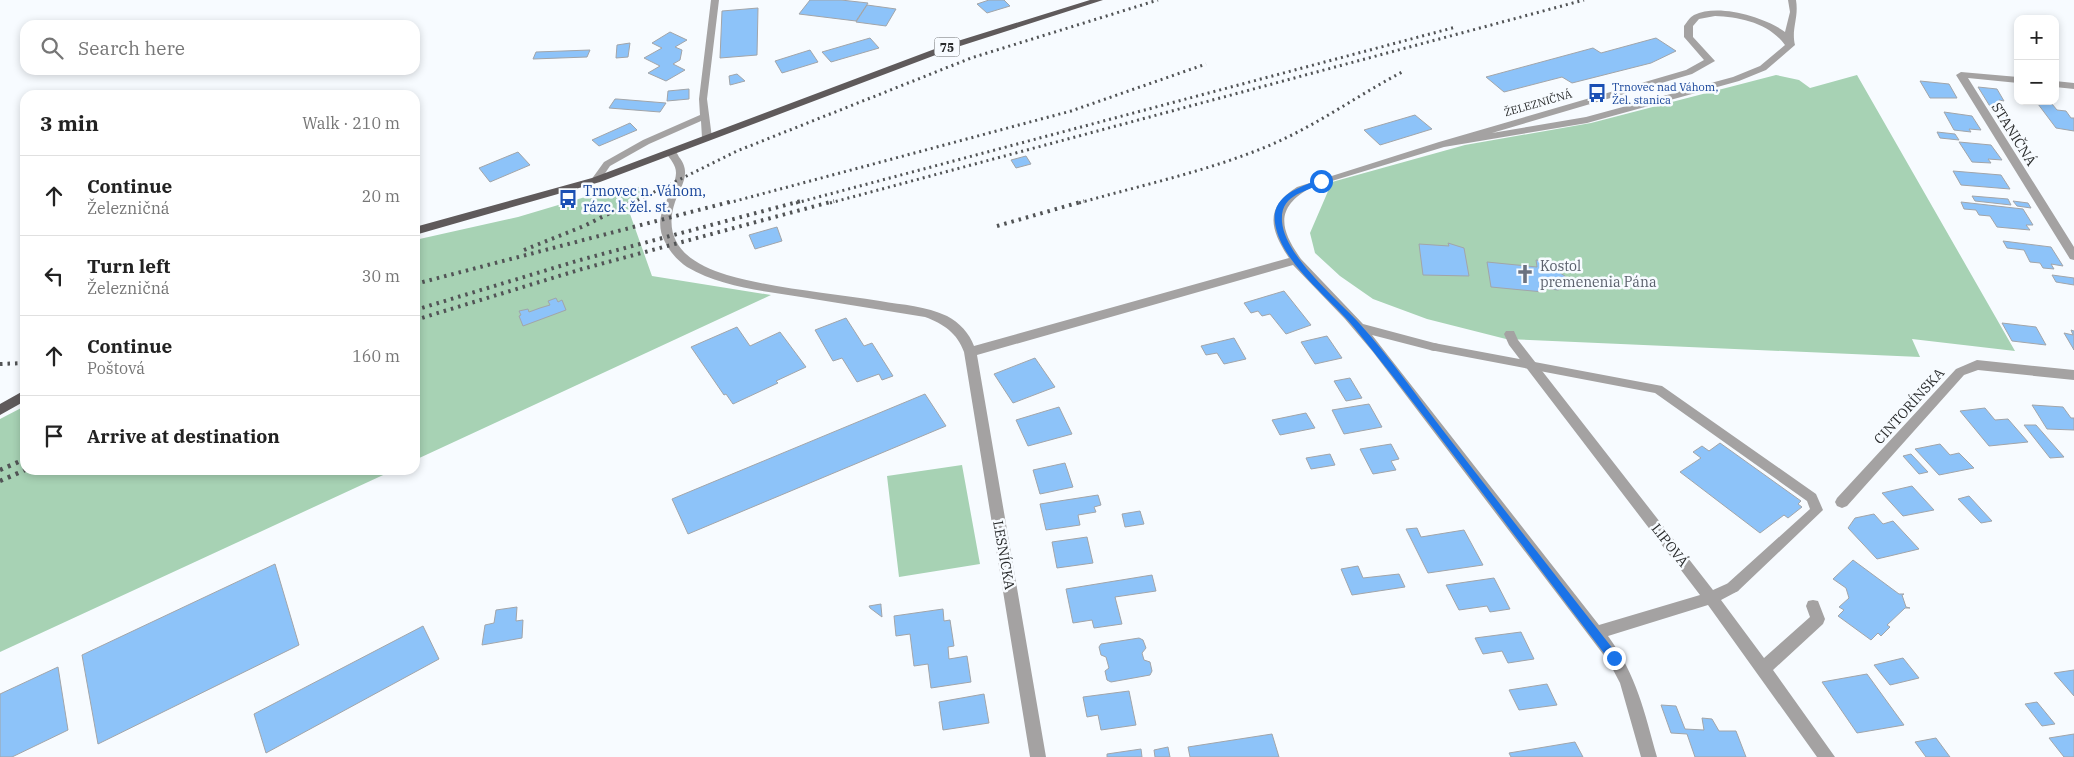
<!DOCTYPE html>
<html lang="en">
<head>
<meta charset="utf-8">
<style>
  :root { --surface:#fff; --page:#f6f6f6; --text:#222; --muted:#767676; --line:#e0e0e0 }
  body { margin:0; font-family:"IBM Plex Serif",serif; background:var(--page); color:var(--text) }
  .controls { position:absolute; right:15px; top:15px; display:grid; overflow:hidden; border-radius:10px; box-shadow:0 2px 8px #0003 }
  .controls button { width:45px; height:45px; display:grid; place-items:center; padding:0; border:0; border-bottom:1px solid var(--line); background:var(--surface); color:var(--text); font:25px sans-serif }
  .stop { position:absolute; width:15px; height:15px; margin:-11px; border:4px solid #1a73e8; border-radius:50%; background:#fff }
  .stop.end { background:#1a73e8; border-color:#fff; box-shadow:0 1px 5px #0008 }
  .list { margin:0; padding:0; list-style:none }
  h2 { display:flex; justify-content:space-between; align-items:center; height:65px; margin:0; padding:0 20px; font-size:21px }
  h2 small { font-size:16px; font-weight:400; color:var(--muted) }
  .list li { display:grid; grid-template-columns:32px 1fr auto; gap:15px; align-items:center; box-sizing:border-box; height:80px; padding:0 20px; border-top:1px solid var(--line) }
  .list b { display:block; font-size:19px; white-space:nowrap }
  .list p { margin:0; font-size:16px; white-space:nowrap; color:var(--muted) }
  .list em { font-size:16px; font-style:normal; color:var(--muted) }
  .icon { flex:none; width:28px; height:28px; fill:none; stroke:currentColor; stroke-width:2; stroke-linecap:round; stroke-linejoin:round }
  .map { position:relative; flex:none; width:2074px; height:757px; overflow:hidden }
  .search { position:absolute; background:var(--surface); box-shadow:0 2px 8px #0003; left:20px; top:20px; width:400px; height:55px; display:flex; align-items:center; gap:12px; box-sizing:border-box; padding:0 18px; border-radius:15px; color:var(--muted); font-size:19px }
  .panel { position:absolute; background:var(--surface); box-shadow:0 2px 8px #0003; left:20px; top:90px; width:400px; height:385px; border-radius:15px }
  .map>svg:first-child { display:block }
  .green { fill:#a7d2b4 }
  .building { fill:#8dc3f9; stroke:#a2a5a9 }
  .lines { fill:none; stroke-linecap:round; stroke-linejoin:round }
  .lane { fill:#a4a2a2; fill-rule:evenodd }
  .street { fill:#a4a2a2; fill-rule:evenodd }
  .primary { fill:#5f5a5b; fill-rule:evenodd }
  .rail-far2 { stroke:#525456; stroke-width:3; stroke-dasharray:2 4; stroke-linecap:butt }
  .rail-far1 { stroke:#525456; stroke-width:4; stroke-dasharray:2.5 5; stroke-linecap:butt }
  .rail { stroke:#525456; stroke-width:4.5; stroke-dasharray:3 5.5; stroke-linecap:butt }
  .route { fill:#1a73e8 }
  .labels { text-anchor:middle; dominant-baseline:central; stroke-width:5; stroke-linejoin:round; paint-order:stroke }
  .far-transit-label { font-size:11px; fill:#164399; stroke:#f7fbff; text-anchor:start }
  .far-street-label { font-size:11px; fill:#2a2c2d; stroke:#f7fbff }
  .shield { fill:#f7fbff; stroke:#686a6c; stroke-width:1 }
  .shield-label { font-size:12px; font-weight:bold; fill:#2a2c2d }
  .street-label { font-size:14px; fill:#2a2c2d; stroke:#f7fbff }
  .transit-label { font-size:14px; fill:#164399; stroke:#f7fbff; text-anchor:start }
  .worship-label { font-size:14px; fill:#5b616d; stroke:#f7fbff; text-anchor:start }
</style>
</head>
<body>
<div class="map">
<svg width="2074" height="757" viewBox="0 0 2074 757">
  <rect width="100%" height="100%" fill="#f7fbff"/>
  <!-- green -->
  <path class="green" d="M1776,75L1799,80L1810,88L1857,75L2015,351L1912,339L1920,357L1506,339L1427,319L1373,299L1340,276L1315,253L1310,233L1332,182L1465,145L1591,123Z
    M644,187L630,214L652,276L771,295L415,460V240L518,217L612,189Z
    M25,406V470H394L0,652V419Z
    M962,465L980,564L899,577L887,476Z"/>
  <!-- building -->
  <path class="building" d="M810,0H841L868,3L856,21L799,14Z
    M989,0H1004L1010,6L987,13L977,4Z
    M867,5L896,9L886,26L856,22Z
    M758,8L757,55L720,58L722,11Z
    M670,32L687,40L675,47L682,50L680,60L673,64L685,70L666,81L648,73L660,66L644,58L662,48L652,43Z
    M870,38L879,48L831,62L822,52Z
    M1656,38L1676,51L1651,63L1572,83L1562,77L1504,92L1486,77L1593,48L1601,53Z
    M630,43L628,57L616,58L617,45Z
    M590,50L587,57L533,59L536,52Z
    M810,50L818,62L782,73L775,61Z
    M737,74L745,81L730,85L729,76Z
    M1920,81L1949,84L1957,98H1930Z
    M1978,87L1997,89L2004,101L1999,100L2005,109L1991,108Z
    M689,89V99L667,101L668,91Z
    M615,99H617L666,103L660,112L609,108Z
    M2038,104H2052L2057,110L2066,111L2071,118H2074V131L2056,128Z
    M1944,112L1972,116L1981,130L1969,129L1971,132L1954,130Z
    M1995,113L2008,115L2013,123L2000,121Z
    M1415,115L1432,129L1380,145L1364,130Z
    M630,123L637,130L599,146L592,140Z
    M1937,132L1955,134L1959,140L1940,138Z
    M1959,142L1991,145L2002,160L1988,159L1991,163L1972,162Z
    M518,152L530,165L490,182L479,168Z
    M1026,156L1031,164L1016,168L1011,160Z
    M1953,171L2001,175L2010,189L1961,185Z
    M1972,196L2008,199L2011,205L1975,201Z
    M2013,201L2028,203L2031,208L2017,206Z
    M1961,202L2023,209L2033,225H2026L2030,230L1997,227L1990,216L1979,215L1976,210L1964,209Z
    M777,227L782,241L755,249L749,235Z
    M2003,241L2051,247L2063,266L2051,264L2054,269L2043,268L2040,263L2030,262L2024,250L2007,248Z
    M1448,243L1464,248L1469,276L1423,275L1419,244L1449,246Z
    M1536,260L1553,262L1557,271L1565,276L1568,285L1558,290L1543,288V292L1491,287L1487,262L1537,267Z
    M2052,275L2074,278V285L2056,282Z
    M1284,291L1311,325L1286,334L1270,314L1262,316L1258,311L1251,313L1244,303Z
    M556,298L558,302L562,300L566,310L523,326L519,316L521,315L519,311L528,309L529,312L540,308L550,305L548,301Z
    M846,318L864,346L872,343L893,376L882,380L879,374L857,382L842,358L833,361L815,330Z
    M2002,323L2036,327L2046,345L2012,341Z
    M737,327L750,346L780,332L806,367L776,381L778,383L733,404L726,394L724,395L691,347Z
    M2071,330L2074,331V350L2064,333L2073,335Z
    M1327,336L1342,358L1315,364L1301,342Z
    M1234,338L1246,359L1224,364L1217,353L1206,355L1201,346Z
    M1035,358L1055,387L1013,403L994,374Z
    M1350,378L1362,398L1346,401L1334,381Z
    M925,394L946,426L688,534L672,499Z
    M1369,404L1382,427L1344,434L1332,410Z
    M2032,405L2063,407L2071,418H2074V430L2047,429Z
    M1059,407L1072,434L1028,446L1016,420Z
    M1985,408L1995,420L2008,419L2028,442L1989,446L1960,411Z
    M1306,413L1315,428L1280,435L1272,420Z
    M2024,425H2036L2064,457L2050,458Z
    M1720,443L1801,501L1798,504L1802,507L1788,518L1784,515L1760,533L1680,472L1701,458L1693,452L1702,446L1709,451Z
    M1391,444L1399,459L1391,461L1396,470L1373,474L1360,449Z
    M1940,444L1950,455L1959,453L1974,468L1939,475L1915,449Z
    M1330,454L1335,465L1311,469L1306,458Z
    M1911,454L1928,472L1919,474L1903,456Z
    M1065,463L1073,487L1040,494L1033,470Z
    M1912,486L1934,510L1903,516L1882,493Z
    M1098,495L1101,505L1094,507L1096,512L1078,515L1080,525L1046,530L1040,504Z
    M1969,496L1992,521L1981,523L1958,499Z
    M1140,511L1144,524L1125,527L1122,514Z
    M1874,514L1883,524L1893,521L1919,549L1877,559L1848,528L1855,518Z
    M1417,528L1421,537L1464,530L1483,565L1428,573L1406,529Z
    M1087,537L1093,563L1057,568L1052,542Z
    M1853,560L1899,594H1904L1902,595L1906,607L1910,608H1905L1887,625L1890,627L1881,636L1878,633L1871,640L1838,616L1844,610L1839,607L1849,598L1846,588L1833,579Z
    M275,564L299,645L98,744L82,655Z
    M1358,566L1363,578L1399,574L1405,587L1352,595L1341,569Z
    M1152,575L1156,591L1115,597L1122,624L1094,628L1092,620L1073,623L1066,589Z
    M1494,578L1510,609L1490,612L1487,606L1459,610L1446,585Z
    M881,604V606L882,617L870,608L869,606Z
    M517,607L516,621L523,620L522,638L482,645L485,625L494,623L496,610Z
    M943,609L944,621L950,620L954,646L948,647L949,659L967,656L971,682L931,688L928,664L914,666L910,634L896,636L894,616Z
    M423,626L439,659L266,753L254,714Z
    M1521,632L1534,659L1508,663L1502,651L1483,654L1475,638Z
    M1139,638L1143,640L1146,648L1142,653L1144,660L1150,662L1152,671L1150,675L1111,682L1107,680L1105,671L1109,668L1106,657L1101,655L1099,647L1101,644Z
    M1903,658L1919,678L1890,685L1874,665Z
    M58,667L68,730L12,757H0V694Z
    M2074,670V696L2054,673Z
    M1867,674L1904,725L1857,733L1822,682Z
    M1547,684L1557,705L1519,710L1509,690Z
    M1129,691L1136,725L1101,730L1098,715L1087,717L1083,697Z
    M984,694L989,723L943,730L939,702Z
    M2037,702L2055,724L2042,726L2025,704Z
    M1661,705L1676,706L1685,729L1704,730L1702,718L1712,719L1719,731H1736L1746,757H1695L1687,734L1671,733Z
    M1272,734L1279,757H1190L1188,747Z
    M2074,734V757H2064L2049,738Z
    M1936,738L1950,757H1926L1915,742Z
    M1575,742L1583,757H1511L1509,753Z
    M1168,747L1170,757H1155L1154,750Z
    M1141,749L1142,757H1107V754Z"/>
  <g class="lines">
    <!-- lane -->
    <path class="lane" d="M711,0H719L707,99L712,138L707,141L702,138L701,121L649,144L610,166L599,182H593L591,180L604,162L643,140L700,115L699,99Z
      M1434,343L1662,386L1816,494L1823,510L1738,591L1733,593L1728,591L1726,587L1728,583L1810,509L1807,501L1655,393L1430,350L1429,347Z"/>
    <!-- street -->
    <path class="street" d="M1788,0H1796C1799,18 1791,29 1795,45L1766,70L1739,81L1587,123L1444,147L1312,187C1275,207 1279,228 1301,259L1363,324L1438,344L1440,347L1438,350L1434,351L1372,335L1599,625L1700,595L1509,345L1504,334L1506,331H1514L1518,340L1713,590L1733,581L1738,583L1740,587L1738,591L1721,600L1764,658L1810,617L1806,606L1808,601L1813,600L1818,601L1825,619L1823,624L1773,670L1835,757H1817L1708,605L1608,636C1637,676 1644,711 1657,757H1641L1620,683L1609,662L1373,352L1345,319L1293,265L977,355L1046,757H1030L964,352C957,333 944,324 925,317C884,310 842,304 801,297C763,291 721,287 687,267C678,261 670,252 665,242C650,214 675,195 676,173C676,165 670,159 666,153L671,150C676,151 677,153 679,157C692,173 681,186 675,202C661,244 691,264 727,275C776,289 830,293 880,301C903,305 926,306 947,316C960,323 969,333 974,346L1289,258C1270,229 1264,208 1297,187L1439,142L1686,70L1704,60L1684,37V26C1687,22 1690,17 1694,15C1718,3 1765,17 1785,32L1790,12ZM1715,16C1740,17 1769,23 1785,45L1760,66L1733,77L1586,117L1492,133L1692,74L1715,61L1693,37V26L1699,19Z
      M1961,72L2018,77V83L1968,78L2074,247V260L2070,259L1956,75Z
      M2055,81L2074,83V89L2055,87Z
      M1977,360L2074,370V380L1978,370L1964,375L1847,506L1842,508L1837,506L1835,502L1837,498L1956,369Z"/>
    <!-- primary -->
    <path class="primary" d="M1090,0H1103L954,48L600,182L415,235V227L592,178L948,44Z
      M25,390V401L0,415V404Z"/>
    <!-- rail-far2 -->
    <path class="rail-far2" d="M632,203L737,151L971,58L1158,0
      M728,203L1071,111L1206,64
      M796,203L1456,27
      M830,203L1584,0
      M1079,203C1142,185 1208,171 1268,146C1316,126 1358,95 1404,71"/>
    <!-- rail-far1 -->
    <path class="rail-far1" d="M997,226L1084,201
      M524,250L584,226L634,201
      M415,284L733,201
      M415,310L580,260L801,201
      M415,320L582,269L834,201
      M0,364L25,363"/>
    <!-- rail -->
    <path class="rail" d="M0,470L25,459
      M0,481L25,470"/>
  </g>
  <!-- route -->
  <path class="route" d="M1318,180L1324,181C1307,194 1280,192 1282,222C1285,256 1336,298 1359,323C1390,357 1417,397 1445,433C1502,507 1560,581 1617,654V661H1610C1526,551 1443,439 1357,331C1332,299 1281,264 1275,223C1271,196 1298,188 1318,180Z"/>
  <!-- icons -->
  <defs>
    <g id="bus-bare" transform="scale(1.5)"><path d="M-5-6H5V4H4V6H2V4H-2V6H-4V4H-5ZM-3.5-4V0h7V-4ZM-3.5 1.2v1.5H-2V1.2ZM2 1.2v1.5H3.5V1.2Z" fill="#1a4fb4" stroke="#f7fbff" stroke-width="2.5" paint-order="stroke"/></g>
    <g id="church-bare" transform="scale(1.5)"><path d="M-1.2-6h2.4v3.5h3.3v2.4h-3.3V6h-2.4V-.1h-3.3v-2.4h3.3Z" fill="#6b7280" stroke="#f7fbff" stroke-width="2.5" paint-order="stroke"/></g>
  </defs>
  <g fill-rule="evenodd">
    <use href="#bus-bare" x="1597" y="93"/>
    <use href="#bus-bare" x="568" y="199"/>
    <use href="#church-bare" x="1525" y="274"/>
  </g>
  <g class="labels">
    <!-- far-transit labels -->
    <g class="far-transit-label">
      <text x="1612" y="87">Trnovec nad Váhom,<tspan x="1612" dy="13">Žel. stanica</tspan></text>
    </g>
    <!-- far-street labels -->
    <g class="far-street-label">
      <text transform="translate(1538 103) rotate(-16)">ŽELEZNIČNÁ</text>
    </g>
    <!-- shield labels -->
    <rect class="shield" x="934.5" y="37.5" width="25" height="19" rx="4"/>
    <g class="shield-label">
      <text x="947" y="47">75</text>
    </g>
    <!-- street labels -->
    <g class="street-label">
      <text transform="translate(2014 134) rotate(58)">STANIČNÁ</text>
      <text transform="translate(1909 406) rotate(-48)">CINTORÍNSKA</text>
      <text transform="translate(1670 545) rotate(52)">LIPOVÁ</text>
      <text transform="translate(1004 555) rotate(80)">LESNÍCKA</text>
    </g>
    <!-- transit labels -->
    <g class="transit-label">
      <text x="583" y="191">Trnovec n. Váhom,<tspan x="583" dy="16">rázc. k žel. st.</tspan></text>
    </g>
    <!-- worship labels -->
    <g class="worship-label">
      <text x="1540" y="266">Kostol<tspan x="1540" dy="16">premenenia Pána</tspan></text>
    </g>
  </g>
</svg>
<div class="controls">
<button>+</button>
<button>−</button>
</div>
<div class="stop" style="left:1321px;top:181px"></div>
<div class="stop end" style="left:1614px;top:658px"></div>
<div class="search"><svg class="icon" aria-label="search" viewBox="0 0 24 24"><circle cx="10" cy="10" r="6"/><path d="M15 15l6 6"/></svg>Search here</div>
<section class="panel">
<h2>3 min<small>Walk · 210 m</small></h2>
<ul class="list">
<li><svg class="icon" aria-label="ahead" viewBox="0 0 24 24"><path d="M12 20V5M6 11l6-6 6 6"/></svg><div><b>Continue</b><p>Železničná</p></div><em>20 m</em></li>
<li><svg class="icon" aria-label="left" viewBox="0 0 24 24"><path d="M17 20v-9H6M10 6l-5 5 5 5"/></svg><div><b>Turn left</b><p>Železničná</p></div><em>30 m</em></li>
<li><svg class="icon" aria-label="ahead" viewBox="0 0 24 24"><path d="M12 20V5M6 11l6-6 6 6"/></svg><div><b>Continue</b><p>Poštová</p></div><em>160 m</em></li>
<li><svg class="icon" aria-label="arrive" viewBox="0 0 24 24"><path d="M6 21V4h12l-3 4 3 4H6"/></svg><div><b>Arrive at destination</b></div></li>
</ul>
</section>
</div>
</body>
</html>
